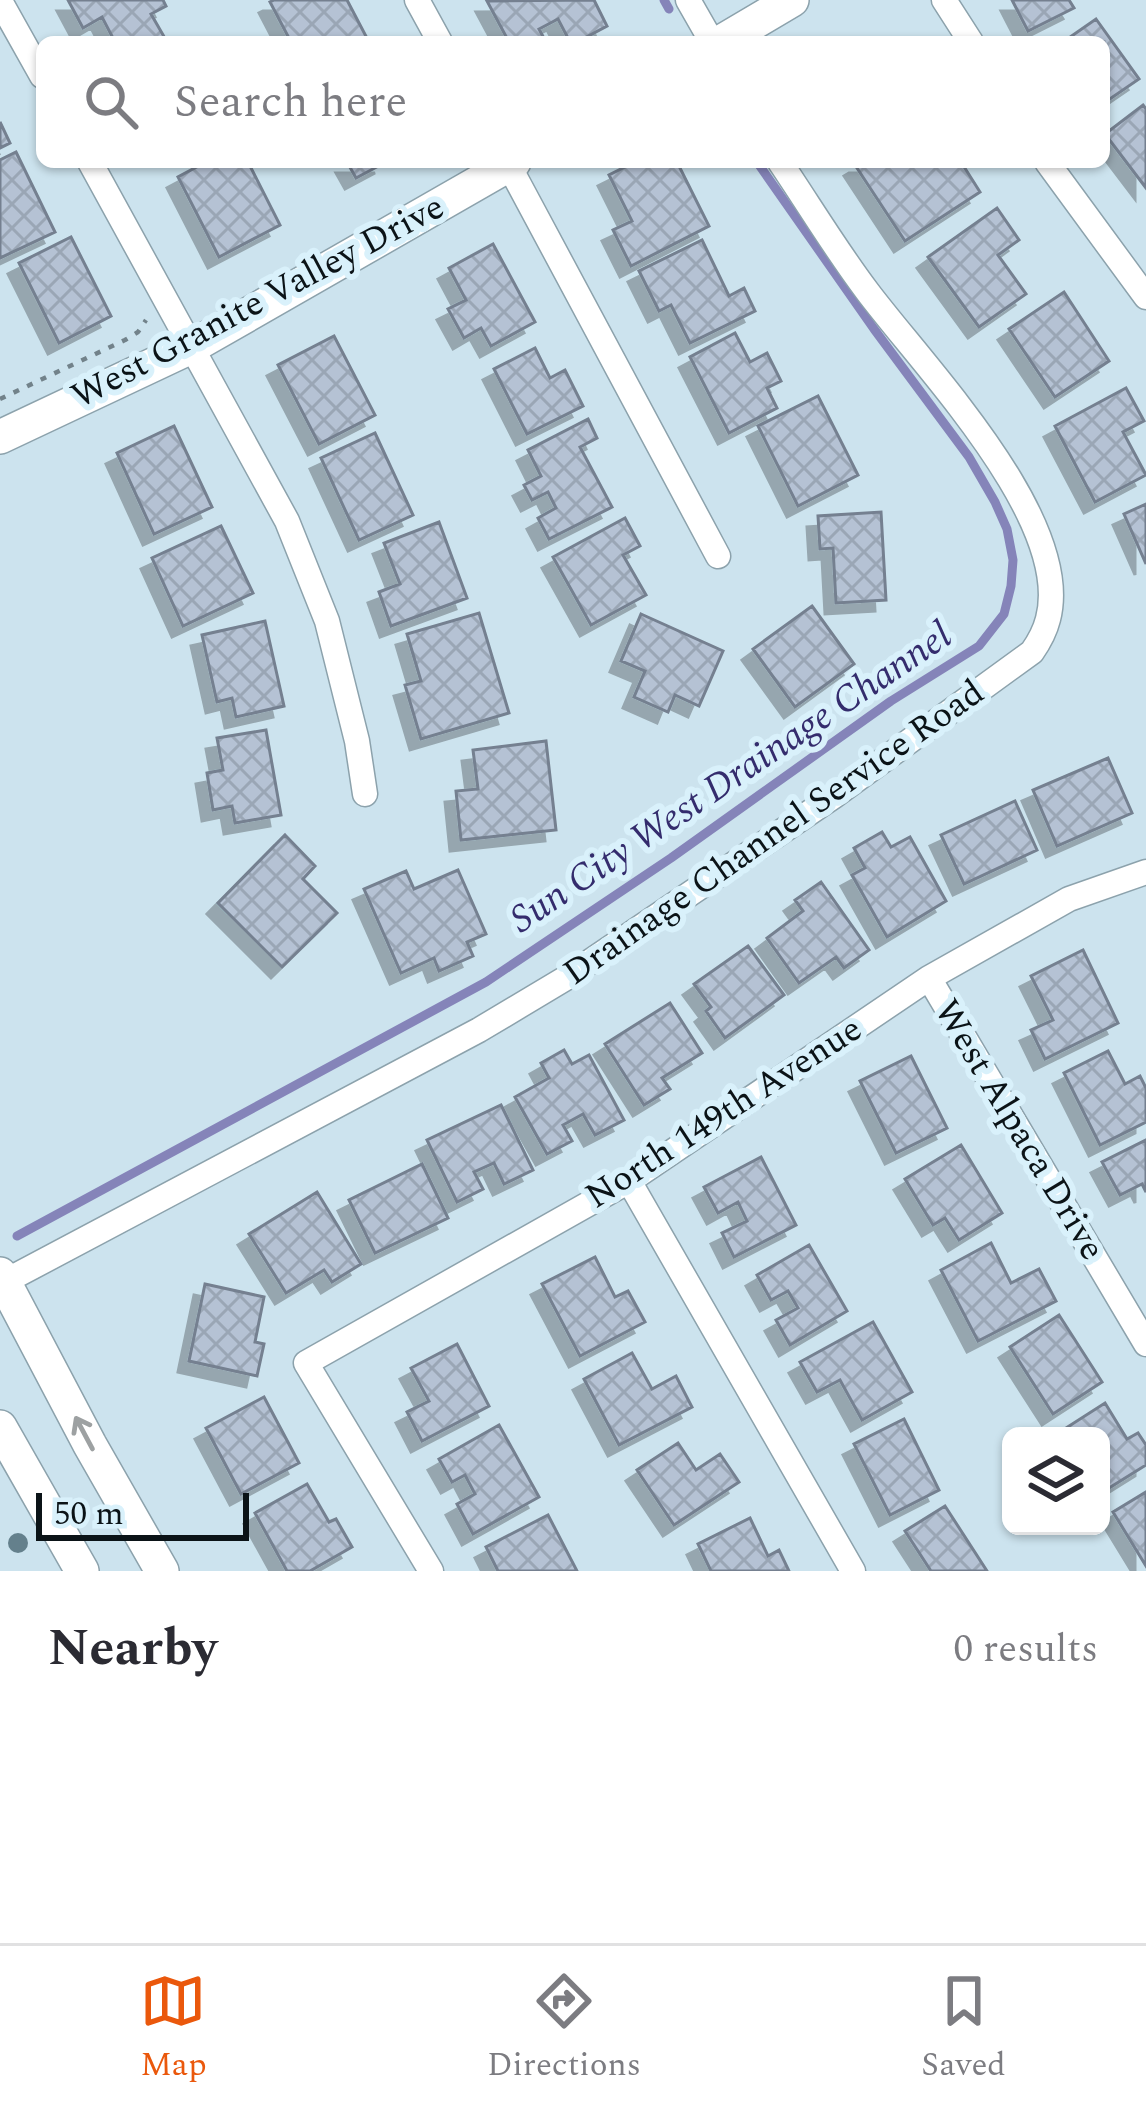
<!DOCTYPE html>
<html lang="en">
<head>
<meta charset="utf-8">
<style>
  :root { --surface:#fff; --page:#f7f7f7; --text:#2b2b33; --muted:#7c7c81; --line:#e1e1e2; --accent:#ea580c }
  body { margin:0; font-family:Spectral,serif; background:var(--page); color:var(--text) }
  .controls { position:absolute; right:36px; bottom:36px; display:grid; overflow:hidden; border-radius:18px; box-shadow:0 3px 9px #0004 }
  .controls button { width:108px; height:108px; display:grid; place-items:center; padding:0; border:0; border-bottom:3px solid var(--line); background:var(--surface); color:var(--text); font:60px sans-serif }
  .scale { position:absolute; left:36px; bottom:30px; width:213px; box-sizing:border-box; padding-left:12px; border:6px solid #0b1317; border-top:0; font-size:33px; line-height:42px; white-space:nowrap; color:#0b1317; -webkit-text-stroke:9px #d9f1fb; paint-order:stroke }
  .list { margin:0; padding:0; list-style:none }
  h2 { display:flex; justify-content:space-between; align-items:center; height:156px; margin:0; padding:0 48px; font-size:51px }
  h2 small { font-size:39px; font-weight:400; color:var(--muted) }
  .icon { flex:none; width:66px; height:66px; fill:none; stroke:currentColor; stroke-width:2; stroke-linecap:round; stroke-linejoin:round }
  .map { position:relative; flex:none; width:1146px; height:1571px; overflow:hidden }
  .search { position:absolute; background:var(--surface); box-shadow:0 3px 9px #0004; left:36px; right:36px; top:36px; height:132px; display:flex; align-items:center; gap:30px; box-sizing:border-box; padding:0 42px; border-radius:18px; color:var(--muted); font-size:45px }
  .sheet { height:372px; background:var(--surface) }
  nav { display:flex; justify-content:space-around; align-items:center; box-sizing:border-box; height:168px; border-top:3px solid var(--line); background:var(--surface); font-size:33px; color:var(--muted) }
  nav a { display:grid; justify-items:center; gap:6px }
  nav .on { color:var(--accent) }
  .map>svg:first-child { display:block }
  .lines { fill:none; stroke-linecap:round; stroke-linejoin:round }
  .stream { stroke:#8584b9; stroke-width:9 }
  .building { fill:url(#building-cross-hatch); stroke:#748090; stroke-width:3; filter:url(#shadow) }
  .street-casing { stroke:#8ca2ac; stroke-width:27 }
  .secondary-casing { stroke:#8ca2ac; stroke-width:36 }
  .path { stroke:#72828a; stroke-width:4.5; stroke-dasharray:6 9; stroke-linecap:butt }
  .street { stroke:#fff; stroke-width:24 }
  .secondary { stroke:#fff; stroke-width:33 }
  .tree { fill:#64808c }
  .oneway { stroke:#9da1a2 }
  .labels { text-anchor:middle; dominant-baseline:central; stroke-width:12; stroke-linejoin:round; paint-order:stroke }
  .street-label { font-size:36px; fill:#0b1317; stroke:#d9f1fb }
  .water-label { font-size:39px; font-style:italic; fill:#342c6d; stroke:#d9f1fb }
</style>
</head>
<body>
<div class="map">
<svg width="1146" height="1571" viewBox="0 0 1146 1571">
  <defs>
    <pattern id="building-cross-hatch" width="8" height="8" patternUnits="userSpaceOnUse" patternTransform="scale(3)"><rect width="8" height="8" fill="#b5c2d4"/><path d="M0 0l8 8M0 8l8-8" fill="none" stroke="#9aa6b5"/></pattern>
    <filter id="shadow"><feDropShadow dx="-11" dy="11" stdDeviation="0" flood-color="#0004"/></filter>
  </defs>
  <rect width="100%" height="100%" fill="#cce3ee"/>
  <g class="lines">
    <!-- stream -->
    <path class="stream" d="M664,0L669,9
      M17,1236L486,982L671,858L891,701L979,646L1004,614L1011,586L1013,560L1007,529L995,502L969,457L874,329L757,162"/>
  </g>
  <!-- building -->
  <path class="building" d="M68,0H163L166,6L151,14L166,40L115,42L102,17L83,28Z
    M274,0H347L369,42H291L270,2Z
    M594,0L607,26L577,42H570L558,19L539,29L546,42H509L487,1Z
    M1012,0H1069L1074,8L1028,31Z
    M1096,19L1139,79L1104,103V42H1063Z
    M1143,105L1146,109V188L1105,134Z
    M0,122L10,143L0,148Z
    M16,152L55,232L0,258V160Z
    M206,162H248L280,225L219,257L178,177Z
    M347,162H386L356,178Z
    M635,162H677L709,226L631,266L613,230L632,221L609,175Z
    M860,162H961L980,192L905,241L855,165Z
    M997,208L1019,240L998,255L1026,294L979,327L928,257Z
    M71,237L111,316L59,343L19,263Z
    M702,240L729,296L744,288L755,311L690,343L671,305L659,311L639,271Z
    M493,244L535,322L491,346L481,328L464,338L448,309L466,300L449,268Z
    M1064,292L1109,361L1055,397L1009,329Z
    M735,333L750,362L767,353L781,381L767,388L777,408L729,433L690,357Z
    M334,336L375,415L319,444L278,365Z
    M535,348L550,378L565,370L583,406L527,434L494,369Z
    M1126,388L1144,421L1123,432L1146,475L1095,502L1055,426Z
    M818,396L858,475L798,506L758,426Z
    M588,419L597,438L580,447L612,507L549,539L538,518L556,508L548,492L532,500L524,485L541,476L528,450Z
    M174,426L212,507L154,534L117,453Z
    M375,433L413,515L359,540L321,458Z
    M1146,504V564L1124,514Z
    M881,512L886,600L836,603L833,548L820,549L818,516Z
    M625,518L640,546L623,555L646,595L591,625L553,557Z
    M439,522L467,598L391,626L379,592L400,584L384,543Z
    M221,526L253,593L183,626L152,558Z
    M812,606L854,664L795,707L753,649Z
    M479,613L509,713L421,739L405,685L421,681L407,634Z
    M641,614L723,651L699,706L675,695L668,712L634,697L645,671L621,661Z
    M265,621L284,706L236,717L232,698L217,702L202,635Z
    M266,730L281,815L235,823L232,806L213,810L207,773L223,770L217,738Z
    M546,741L556,830L461,840L456,791L478,789L473,750Z
    M1108,758L1132,813L1057,846L1033,790Z
    M1015,801L1037,850L964,884L941,835Z
    M882,832L891,847L910,837L946,901L887,937L852,875L865,868L854,848Z
    M285,835L315,866L303,879L337,913L282,967L218,903Z
    M458,870L486,934L467,942L473,956L439,971L434,958L401,973L364,889L406,871L414,889Z
    M821,882L869,950L844,968L836,957L799,983L767,938L803,911L795,900Z
    M748,946L784,995L725,1038L706,1011L711,1007L694,984Z
    M1083,950L1118,1023L1045,1059L1031,1030L1053,1020L1031,976Z
    M670,1003L702,1053L662,1078L670,1089L644,1105L605,1044Z
    M564,1050L572,1064L589,1055L624,1120L595,1135L583,1114L563,1125L572,1141L547,1154L515,1097L549,1078L541,1063Z
    M1108,1051L1125,1084L1140,1076L1146,1088V1122L1100,1145L1064,1073Z
    M911,1056L947,1128L896,1153L860,1081Z
    M501,1105L533,1170L504,1184L494,1163L474,1172L483,1189L457,1202L427,1140Z
    M1146,1140V1192L1142,1184L1120,1195L1102,1162Z
    M961,1145L1002,1213L959,1240L945,1218L933,1225L905,1179Z
    M761,1157L796,1225L734,1257L722,1233L747,1221L738,1202L718,1213L704,1187Z
    M422,1164L448,1218L375,1253L349,1200Z
    M317,1192L361,1264L332,1282L324,1270L286,1293L249,1234Z
    M991,1243L1011,1283L1039,1269L1056,1301L978,1341L941,1270Z
    M809,1245L847,1311L790,1345L776,1320L798,1308L788,1291L771,1300L757,1275Z
    M595,1257L615,1297L628,1291L645,1322L580,1356L542,1284Z
    M205,1284L264,1297L255,1342L264,1344L257,1376L189,1361Z
    M1059,1315L1102,1382L1053,1414L1010,1347Z
    M873,1322L912,1392L862,1420L840,1380L817,1392L800,1362Z
    M457,1344L489,1406L422,1441L407,1412L429,1401L411,1368Z
    M632,1353L652,1389L676,1376L692,1407L619,1445L584,1379Z
    M264,1397L299,1463L241,1494L206,1428Z
    M1105,1403L1127,1439L1138,1433L1146,1445V1465L1101,1493V1436L1055,1435Z
    M904,1419L939,1490L890,1515L854,1444Z
    M499,1425L539,1497L473,1534L457,1504L475,1494L465,1475L452,1482L439,1459Z
    M678,1443L696,1470L720,1454L739,1482L674,1525L637,1470Z
    M307,1484L329,1522L336,1519L352,1547L310,1571H287L255,1513Z
    M1146,1492V1566L1113,1512Z
    M945,1506L987,1571H931L905,1531Z
    M548,1515L577,1571H498L486,1547Z
    M750,1518L768,1556L779,1550L789,1571H711L698,1544Z"/>
  <g class="lines">
    <!-- street casing -->
    <g class="street-casing">
      <path id="street" d="M417,0L440,42
        M688,0L712,42
        M944,0L971,42
        M0,1L42,76
        M90,162L287,521L327,621L357,741L365,794
        M507,162L718,556
        M1047,162L1146,297
        M929,978L1146,1344
        M629,1181L853,1571
        M4,1282L479,1030L566,978L834,796L1032,652C1039,642 1045,631 1048,619C1074,520 923,366 867,291C836,250 809,205 780,162
        M431,1571L306,1363L629,1181L929,978L1069,899L1146,872"/>
    </g>
    <!-- secondary casing -->
    <g class="secondary-casing">
      <path id="secondary" d="M721,42L792,0
        M0,437L193,346L514,162
        M0,1274L90,1445L162,1571
        M0,1427L82,1571"/>
    </g>
    <!-- path -->
    <path class="path" d="M0,399L125,340L138,332L146,320"/>
    <!-- street -->
    <use href="#street" class="street"/>
    <!-- secondary -->
    <use href="#secondary" class="secondary"/>
  </g>
  <!-- trees -->
  <circle class="tree" cx="18" cy="1543" r="10"/>
  <!-- one-way arrows -->
  <defs><path id="oneway-shaft" d="M-6 0H5M1.5-3L5.5 0L1.5 3" fill="none" stroke-width="1.6" stroke-linecap="round" stroke-linejoin="round" transform="scale(3)"/></defs>
  <use class="oneway" href="#oneway-shaft" transform="translate(84 1433) rotate(-118)"/>
  <g class="labels">
    <!-- street labels -->
    <g class="street-label">
      <text transform="translate(258 302) rotate(-28)">West Granite Valley Drive</text>
      <text transform="translate(774 833) rotate(-35)">Drainage Channel Service Road</text>
      <text transform="translate(724 1113) rotate(-33)">North 149th Avenue</text>
      <text transform="translate(1019 1130) rotate(59)">West Alpaca Drive</text>
    </g>
    <!-- water labels -->
    <g class="water-label">
      <text transform="translate(731 778) rotate(-34)">Sun City West Drainage Channel</text>
    </g>
  </g>
</svg>
<div class="controls">
<button><svg class="icon" aria-label="layers" viewBox="0 0 24 24"><path d="M12 4l9 5-9 5-9-5zM3 14l9 5 9-5"/></svg></button>
</div>
<div class="scale">50 m</div>
<div class="search"><svg class="icon" aria-label="search" viewBox="0 0 24 24"><circle cx="10" cy="10" r="6"/><path d="M15 15l6 6"/></svg>Search here</div>
</div>
<section class="sheet">
<h2>Nearby<small>0 results</small></h2>
<ul class="list">
</ul>
</section>
<nav>
<a class="on"><svg class="icon" aria-label="map" viewBox="0 0 24 24"><path d="M3 6l6-2 6 2 6-2v14l-6 2-6-2-6 2zM9 4v14M15 6v14"/></svg>Map</a>
<a><svg class="icon" aria-label="directions" viewBox="0 0 24 24"><path d="M12 3l9 9-9 9-9-9zM9 14v-3h6M13 9l2 2-2 2"/></svg>Directions</a>
<a><svg class="icon" aria-label="saved" viewBox="0 0 24 24"><path d="M7 4h10v16l-5-4-5 4z"/></svg>Saved</a>
</nav>
</body>
</html>
